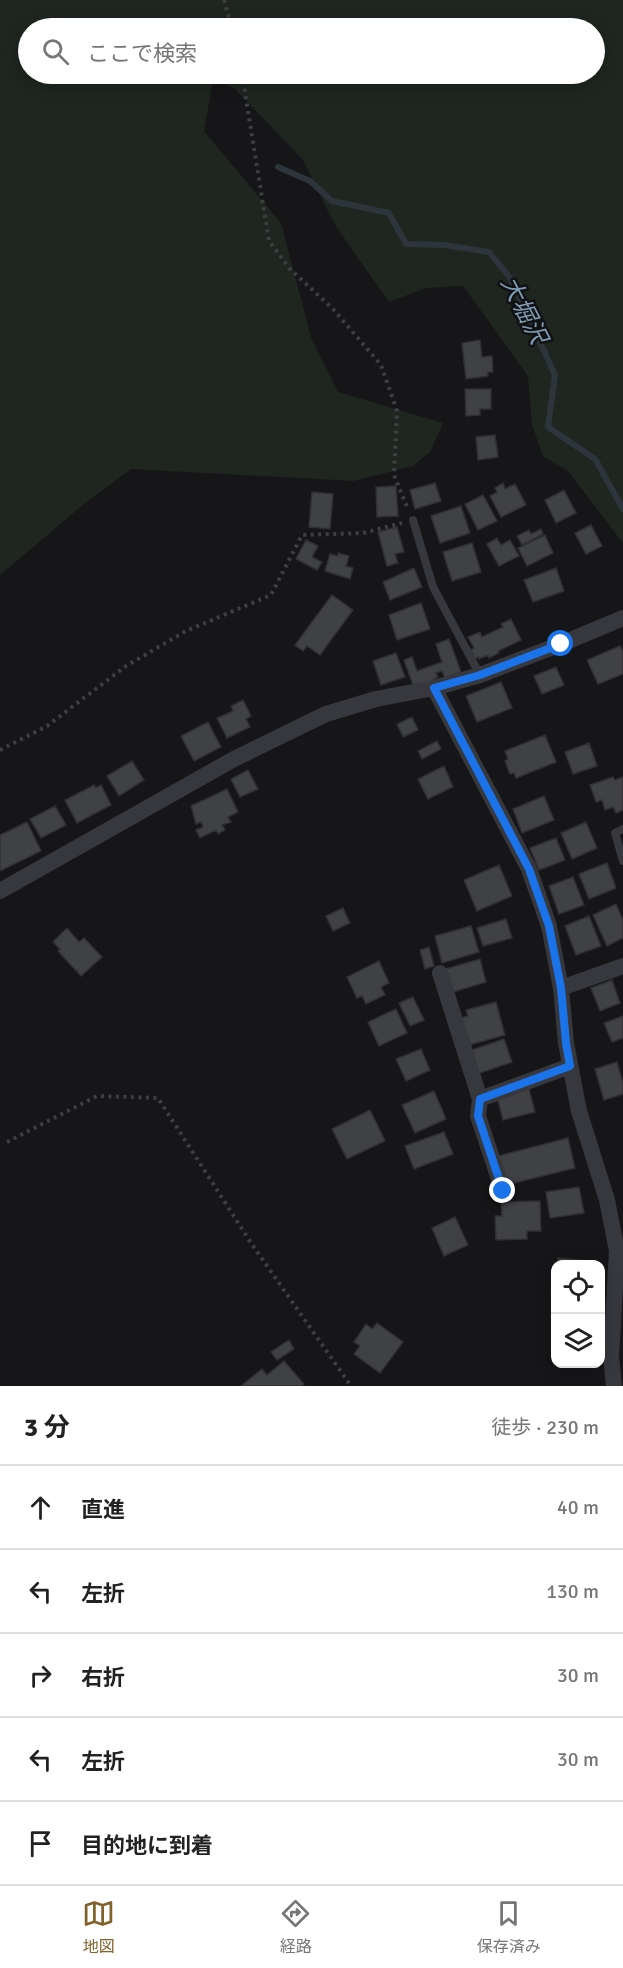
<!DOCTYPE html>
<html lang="ja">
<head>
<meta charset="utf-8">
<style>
  :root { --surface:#fff; --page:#f6f6f6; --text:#222; --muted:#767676; --line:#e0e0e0; --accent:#80622a }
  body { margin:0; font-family:Signika,"Noto Sans JP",sans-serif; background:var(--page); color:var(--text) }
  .controls { position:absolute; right:18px; bottom:18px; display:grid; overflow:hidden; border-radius:12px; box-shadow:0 3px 15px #0003 }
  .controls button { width:54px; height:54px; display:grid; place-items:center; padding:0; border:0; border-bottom:2px solid var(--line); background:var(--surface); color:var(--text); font:30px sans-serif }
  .stop { position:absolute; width:18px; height:18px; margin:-14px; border:4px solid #1a73e8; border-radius:50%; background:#fff }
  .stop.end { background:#1a73e8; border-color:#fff; box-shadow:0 2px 6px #0008 }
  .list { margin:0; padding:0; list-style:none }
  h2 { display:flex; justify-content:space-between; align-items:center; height:78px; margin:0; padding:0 24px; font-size:26px }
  h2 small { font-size:20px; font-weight:400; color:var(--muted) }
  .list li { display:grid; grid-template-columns:39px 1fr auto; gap:18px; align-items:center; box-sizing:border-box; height:84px; padding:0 24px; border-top:2px solid var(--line) }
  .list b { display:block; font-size:22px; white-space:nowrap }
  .list em { font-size:20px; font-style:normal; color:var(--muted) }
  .icon { flex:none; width:33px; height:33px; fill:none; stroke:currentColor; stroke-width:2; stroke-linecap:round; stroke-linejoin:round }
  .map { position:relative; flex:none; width:623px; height:1386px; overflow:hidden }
  .search { position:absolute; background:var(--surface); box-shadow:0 3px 15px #0003; left:18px; right:18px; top:18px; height:66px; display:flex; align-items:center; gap:15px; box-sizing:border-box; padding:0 21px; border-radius:33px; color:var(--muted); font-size:22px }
  .sheet { height:498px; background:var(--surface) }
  nav { display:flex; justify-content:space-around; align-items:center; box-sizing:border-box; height:84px; border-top:2px solid var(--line); background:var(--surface); font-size:16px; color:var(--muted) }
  nav a { display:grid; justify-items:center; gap:3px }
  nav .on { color:var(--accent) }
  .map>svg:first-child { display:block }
  .green { fill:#1e261f; fill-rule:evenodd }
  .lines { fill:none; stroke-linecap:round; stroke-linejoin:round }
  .stream { stroke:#2c353c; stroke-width:6 }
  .building { fill:#404145; stroke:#303034; stroke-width:1.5 }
  .path { stroke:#3d3f44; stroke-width:4; stroke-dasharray:3 4.5; stroke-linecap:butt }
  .lane { stroke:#37383d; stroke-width:8 }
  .street { stroke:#37383d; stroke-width:16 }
  .route { stroke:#1a73e8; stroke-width:8 }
  .labels { text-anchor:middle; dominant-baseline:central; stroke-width:5; stroke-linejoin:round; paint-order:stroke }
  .water-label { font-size:24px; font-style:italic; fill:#7f9bb3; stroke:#111113 }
</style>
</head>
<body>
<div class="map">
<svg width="623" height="1386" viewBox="0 0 623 1386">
  <rect width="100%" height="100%" fill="#161618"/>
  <!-- green -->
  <path class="green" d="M0,0H623V543L568,471L543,456L532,425L528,376L463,286L426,288L389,302L335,225L303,160L234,88L213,80L204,131L281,223L311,337L338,392L443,423L430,452L413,466L354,481L131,469L84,504L0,575ZM28,28H594V74H28Z"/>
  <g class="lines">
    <!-- stream -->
    <path class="stream" d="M278,167L310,181L332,201L389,213L406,244L445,245L489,252L511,279L555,375L548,427L595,459L623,509"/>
  </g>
  <!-- building -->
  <path class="building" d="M480,340L482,357L492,356L493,372H488V376L466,379L462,343Z
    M465,389H491V409H480V415L466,416Z
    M495,435L498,457L478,460L476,437Z
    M435,483L441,501L415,509L410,490Z
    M503,483L505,489L515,484L526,505L501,517L490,496L497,492L495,488Z
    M396,486L398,516L377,517L376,487Z
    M564,490L576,513L556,523L545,500Z
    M312,492L333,494L330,529L309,527Z
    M483,495L497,521L478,530L465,504Z
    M461,506L470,533L440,543L431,516Z
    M591,525L602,546L586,554L575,533Z
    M397,527L404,552L395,554L398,563L387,566L378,532Z
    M541,529L543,534L522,545L517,536L529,530L531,534Z
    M545,535L553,553L527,566L518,548Z
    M497,538L501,545L510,540L519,556L499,566L487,544Z
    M306,540L318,546L312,557L322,562L317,570L296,559Z
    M472,543L481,572L452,581L443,552Z
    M338,553L349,556L346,566L353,568L350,579L325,571L330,554L338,556Z
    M414,568L422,587L390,600L383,582Z
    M556,568L564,591L533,602L524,580Z
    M332,595L353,610L320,655L307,646L303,651L295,645Z
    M421,603L430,629L397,640L389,615Z
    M511,619L521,640L498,651L499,653L489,658L488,655L479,659L478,657L475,659L471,649L474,648L468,637L480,632L482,637L503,627L501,624Z
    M449,639L461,672L445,678L442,671L436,673L438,677L434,679L435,683L413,685L404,660L412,657L417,671L442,662L436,644Z
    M620,646L623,652V674L598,684L587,660Z
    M396,653L405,677L381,685L373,661Z
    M556,667L564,685L542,694L534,676Z
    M501,682L512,708L477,722L466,696Z
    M243,700L251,716L246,719L250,727L227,738L217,718L233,711L231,706Z
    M412,717L418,730L403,737L397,724Z
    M208,722L221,747L194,761L181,736Z
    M545,735L556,762L516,778L514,773L510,774L505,761L508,759L505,751Z
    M437,741L441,749L422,759L418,751Z
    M589,743L597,766L573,774L565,752Z
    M132,761L144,780L119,796L107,776Z
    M444,766L453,787L428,799L418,779Z
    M248,770L258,789L240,797L231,779Z
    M613,777L615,780L623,777V810L616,813L613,807L605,810L602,800L596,802L590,785Z
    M94,785L96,788L101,785L111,805L77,823L65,800Z
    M227,789L238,812L228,817L231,822L222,825L225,830L218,834L216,830L200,838L196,830L203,827L201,822L196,824L191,806Z
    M544,796L554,820L522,833L513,809Z
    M55,806L66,825L41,838L30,819Z
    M27,822L41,851L0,871V835Z
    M586,822L597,848L572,859L561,833Z
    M556,838L565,860L539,870L530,848Z
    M607,863L616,888L589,899L579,874Z
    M499,865L512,896L477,911L464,880Z
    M573,877L584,905L559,914L549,886Z
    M616,904L623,920V938L607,946L593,915Z
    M343,908L350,923L333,931L326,916Z
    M589,916L601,946L576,955L565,926Z
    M506,919L512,938L483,946L477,928Z
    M471,926L479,952L442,963L435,936Z
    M67,928L79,942L84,938L102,957L81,976L58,951L60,949L53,942Z
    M429,947L434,966L425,969L420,950Z
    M480,959L486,982L453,992L446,969Z
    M379,961L389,983L381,987L385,995L366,1004L362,996L357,998L347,977Z
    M612,980L620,1003L600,1011L591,988Z
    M413,997L424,1020L410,1026L399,1003Z
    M496,1002L505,1035L469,1045L461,1018L468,1016L466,1010Z
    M396,1009L407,1033L379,1046L368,1022Z
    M623,1016V1038L612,1042L604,1023Z
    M504,1039L512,1062L477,1074L469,1051Z
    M421,1049L430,1070L406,1081L396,1059Z
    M617,1062L623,1083V1094L604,1100L595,1069Z
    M528,1085L535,1112L503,1120L496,1093Z
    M434,1091L446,1119L415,1133L402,1105Z
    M370,1110L385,1141L347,1159L332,1129Z
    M444,1132L453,1154L414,1169L405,1146Z
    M568,1138L575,1168L506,1185L498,1156Z
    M579,1187L584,1213L550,1218L546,1192Z
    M540,1201L541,1231H527V1239L496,1240L495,1216H502L501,1202Z
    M455,1217L468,1245L444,1256L432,1228Z
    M558,1258L587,1261V1264H558Z
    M551,1289H556V1320H554Z
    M377,1323L403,1342L380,1373L354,1354L360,1346L354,1342L366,1324L372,1329Z
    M289,1340L294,1349L277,1360L271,1352Z
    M284,1361L304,1384L301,1386H241L262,1369L267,1375Z"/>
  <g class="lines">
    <!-- path -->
    <path class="path" d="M224,0L232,28
      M242,74L269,241L290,269L333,309L381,365L397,411L394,475L407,507
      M0,750L47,726L126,666L186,631L271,595L302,535L363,533L402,523
      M7,1142L97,1096L158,1098L251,1243L351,1386"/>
    <!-- lane -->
    <path class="lane" d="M413,520L433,587L480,675
      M623,829L615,833L623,861"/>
    <!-- street -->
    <path class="street" d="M434,688L529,869L549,926L561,988L566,1043L579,1111L607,1200L617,1251L611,1357L614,1386
      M0,891L234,759L326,714L376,699L434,688L480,675L561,644L623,618
      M440,973L480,1099L478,1116L503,1191
      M561,988L623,966
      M480,1099L570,1066"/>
  </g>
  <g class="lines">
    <!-- route -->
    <path class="route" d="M503,1191L478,1116L480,1099L570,1066L566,1043L561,988L549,926L529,869L434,688L480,675L561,644"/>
  </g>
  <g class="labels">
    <!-- water labels -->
    <g class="water-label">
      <text transform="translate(524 310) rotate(63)">大堀沢</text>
    </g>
  </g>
</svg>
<div class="controls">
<button><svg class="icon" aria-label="locate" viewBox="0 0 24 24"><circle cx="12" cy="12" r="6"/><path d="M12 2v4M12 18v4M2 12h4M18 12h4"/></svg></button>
<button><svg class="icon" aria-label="layers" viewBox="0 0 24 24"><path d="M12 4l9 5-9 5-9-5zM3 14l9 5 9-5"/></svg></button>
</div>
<div class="stop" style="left:561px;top:644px"></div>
<div class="stop end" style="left:503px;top:1191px"></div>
<div class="search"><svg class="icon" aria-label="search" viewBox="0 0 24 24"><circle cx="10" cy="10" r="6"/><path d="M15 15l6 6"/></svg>ここで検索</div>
</div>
<section class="sheet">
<h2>3 分<small>徒歩 · 230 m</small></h2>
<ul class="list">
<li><svg class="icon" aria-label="ahead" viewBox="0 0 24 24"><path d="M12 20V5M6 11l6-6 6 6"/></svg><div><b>直進</b></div><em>40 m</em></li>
<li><svg class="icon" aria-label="left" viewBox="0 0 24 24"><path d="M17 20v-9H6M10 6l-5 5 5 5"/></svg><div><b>左折</b></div><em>130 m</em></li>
<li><svg class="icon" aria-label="right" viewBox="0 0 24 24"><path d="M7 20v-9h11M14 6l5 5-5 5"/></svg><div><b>右折</b></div><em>30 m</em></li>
<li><svg class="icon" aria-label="left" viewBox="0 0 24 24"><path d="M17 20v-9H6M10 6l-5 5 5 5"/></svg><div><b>左折</b></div><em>30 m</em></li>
<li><svg class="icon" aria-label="arrive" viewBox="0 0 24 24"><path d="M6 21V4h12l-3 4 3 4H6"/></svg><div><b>目的地に到着</b></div></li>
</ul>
</section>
<nav>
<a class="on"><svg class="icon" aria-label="map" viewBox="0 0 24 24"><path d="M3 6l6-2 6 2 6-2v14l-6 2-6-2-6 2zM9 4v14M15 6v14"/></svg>地図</a>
<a><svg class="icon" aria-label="directions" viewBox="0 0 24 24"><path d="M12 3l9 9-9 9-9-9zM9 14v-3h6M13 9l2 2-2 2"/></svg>経路</a>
<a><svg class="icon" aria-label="saved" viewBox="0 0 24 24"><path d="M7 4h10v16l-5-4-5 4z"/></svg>保存済み</a>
</nav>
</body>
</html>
